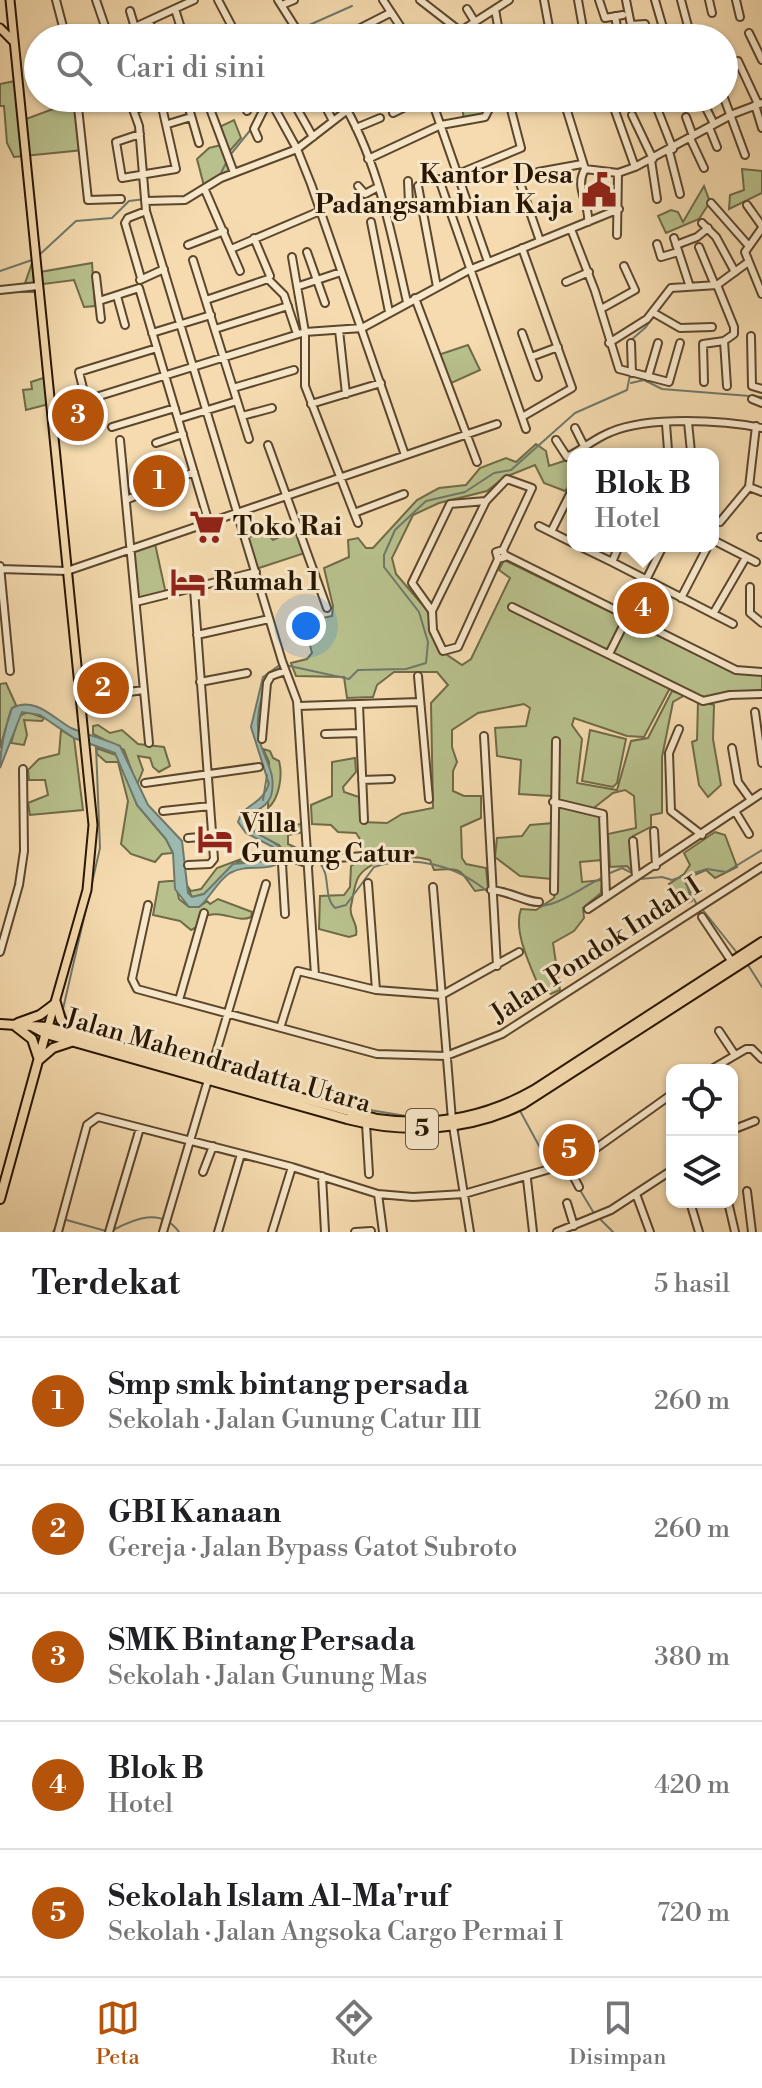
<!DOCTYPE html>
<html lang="id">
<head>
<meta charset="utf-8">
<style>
  :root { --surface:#fff; --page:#f6f6f6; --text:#202124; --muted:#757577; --line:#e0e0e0; --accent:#b45309 }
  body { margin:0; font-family:"Libre Bodoni",serif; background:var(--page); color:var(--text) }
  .controls { position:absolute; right:24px; bottom:24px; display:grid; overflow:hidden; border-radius:16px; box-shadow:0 2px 6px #0004 }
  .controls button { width:72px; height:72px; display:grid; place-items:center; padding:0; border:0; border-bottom:2px solid var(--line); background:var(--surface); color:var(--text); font:40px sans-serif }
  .you { position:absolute; left:306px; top:626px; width:28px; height:28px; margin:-20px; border:6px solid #fff; border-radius:50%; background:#1a73e8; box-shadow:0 0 0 12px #1a73e833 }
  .badge { display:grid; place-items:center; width:52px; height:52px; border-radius:50%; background:var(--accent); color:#fff; font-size:26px; font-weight:700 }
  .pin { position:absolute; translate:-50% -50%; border:4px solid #fff; box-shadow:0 2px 8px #0006 }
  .popup { position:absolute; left:567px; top:448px; width:152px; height:104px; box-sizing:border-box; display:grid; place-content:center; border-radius:16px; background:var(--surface); filter:drop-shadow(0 2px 6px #0005); font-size:26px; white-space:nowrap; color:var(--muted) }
  .popup b { font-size:30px; color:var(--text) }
  .popup::after { content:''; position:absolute; left:50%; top:100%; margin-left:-16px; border:16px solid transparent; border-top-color:var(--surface) }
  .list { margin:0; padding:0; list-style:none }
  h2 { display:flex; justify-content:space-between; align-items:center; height:104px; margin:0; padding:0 32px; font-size:34px }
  h2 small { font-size:26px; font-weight:400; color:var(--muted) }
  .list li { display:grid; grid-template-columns:52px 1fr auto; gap:24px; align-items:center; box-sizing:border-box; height:128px; padding:0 32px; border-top:2px solid var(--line) }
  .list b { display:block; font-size:30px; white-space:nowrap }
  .list p { margin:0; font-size:26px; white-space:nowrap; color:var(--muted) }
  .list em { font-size:26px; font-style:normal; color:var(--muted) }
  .icon { flex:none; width:44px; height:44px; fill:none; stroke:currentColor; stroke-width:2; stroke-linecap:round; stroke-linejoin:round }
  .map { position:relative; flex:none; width:762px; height:1232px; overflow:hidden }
  .search { position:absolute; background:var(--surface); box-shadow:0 2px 6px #0004; left:24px; right:24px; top:24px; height:88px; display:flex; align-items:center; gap:20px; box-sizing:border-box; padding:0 28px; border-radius:44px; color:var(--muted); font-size:30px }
  .sheet { height:744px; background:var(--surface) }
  nav { display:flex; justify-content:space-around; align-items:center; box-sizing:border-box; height:112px; border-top:2px solid var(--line); background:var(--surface); font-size:22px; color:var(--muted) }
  nav a { display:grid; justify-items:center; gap:4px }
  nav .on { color:var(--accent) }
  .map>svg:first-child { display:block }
  .green { fill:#b8c18d; stroke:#706b47; stroke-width:2 }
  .water { fill:#9dbab1; stroke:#6f786b; stroke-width:2 }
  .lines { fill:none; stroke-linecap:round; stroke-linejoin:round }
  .stream { stroke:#6f786b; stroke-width:2 }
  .minor-casing { stroke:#5c462c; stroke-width:10 }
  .major-casing { stroke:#291501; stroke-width:11 }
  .highway-casing { stroke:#291501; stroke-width:12 }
  .minor { stroke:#f8e8cb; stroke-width:6 }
  .major { stroke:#f5dbaf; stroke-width:7 }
  .highway { stroke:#f5dbaf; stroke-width:8 }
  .labels { text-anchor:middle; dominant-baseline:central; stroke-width:6; stroke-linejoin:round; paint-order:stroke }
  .shield { fill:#f8e8cb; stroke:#67543e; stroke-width:2 }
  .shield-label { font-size:24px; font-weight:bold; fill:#291501 }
  .poi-label { font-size:26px; font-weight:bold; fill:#291501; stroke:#f8e8cb; text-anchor:start }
  .street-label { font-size:26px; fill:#291501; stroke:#f8e8cb }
</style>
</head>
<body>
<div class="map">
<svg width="762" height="1232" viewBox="0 0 762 1232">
  <rect width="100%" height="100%" fill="#f5dbaf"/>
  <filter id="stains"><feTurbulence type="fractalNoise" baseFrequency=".0025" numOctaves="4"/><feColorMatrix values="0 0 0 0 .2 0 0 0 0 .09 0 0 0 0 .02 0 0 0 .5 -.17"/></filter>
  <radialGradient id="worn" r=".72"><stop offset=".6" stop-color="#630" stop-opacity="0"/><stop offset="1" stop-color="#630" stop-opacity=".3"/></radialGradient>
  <!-- green -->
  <path class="green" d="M15,81L21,121L53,109V104L76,98L83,150L14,157L7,143L4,106H0V84Z
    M461,98H486L484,116L464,121Z
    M234,120L241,138L227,154L232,173L204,186L197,159L209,148L221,145L215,129Z
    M742,169L762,171V193L729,209L730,195L744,190Z
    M704,186L710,202L699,219L666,233L658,216L671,210L678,212L683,222Z
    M32,263L34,273L92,263L95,306L84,307L74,280L35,285L36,292H22Z
    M468,345L480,370L449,384L435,356Z
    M46,377L49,404L26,410L23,390L32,389L31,382Z
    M536,444L546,451L549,466L573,458V480L565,491L544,483L535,465L505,477L487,491L439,503L413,515L392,558L396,574L427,610L440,650L462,665L471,659L510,578L499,570L504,560L735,673L762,675V693L710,700L670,688L644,737L627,736L574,718L572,725L582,739L577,783L617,790L631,741L648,738L672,691L685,695L673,702L662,757V813L651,815V827L633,836V872L627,866L610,867L608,834L636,828L634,796L625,790L613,793L595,807L601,820L602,860L580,862L582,882L602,880L601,893L583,908L584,918L574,931L553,943L560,990L551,994L539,987C530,965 513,931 521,909L536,910L554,898L556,887L552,879L520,876L495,857L497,838L522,836L530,825L553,823L551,796L519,794L521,760L497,756L495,728L526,726L530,708L524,704L478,713L452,730V747L457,762L453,771V791L464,796H481V818L461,827L462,858L466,864L486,868L488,889L475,891C460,871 464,867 434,870L430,860C409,854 373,857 359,876C354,884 353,898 351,906C348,918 359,922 356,935L349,937L319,929L320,896L344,895L350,887L351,866L360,861C364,851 363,842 356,833L338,832L331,825L312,824L311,805L332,796V762L355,758L356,772L343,787L344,792L359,797L362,822L387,823L402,814L433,808L431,703L448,685L437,672H394L377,685L373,697L347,698L344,677L296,676L291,663L307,659L312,653L306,630L308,621L332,616L333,606L324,568L349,557L348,540L358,538L366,548H373L417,500L439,488L466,485L480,468L506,458L516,462Z
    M298,528L308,552L253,570L242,539L266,532L273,540Z
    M154,539L166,594L142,599L137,597L131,548Z
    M6,683L16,705L11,710L0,748V684Z
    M698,701L714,705L713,739L721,785L708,797L699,785L692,742L697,740Z
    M28,712L44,718L42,721L24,720L27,735L24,745L11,743L19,716Z
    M98,725L110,733L122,730L138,744L164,747L170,766L159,772L153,767L150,758L138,756L143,770L137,785L124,750L93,734V726Z
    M61,730L74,738L83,810L30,815L28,803L48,795L45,780H29L28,770L39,759L59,754Z
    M590,730L626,739L617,783L613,787L582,781Z
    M96,748L119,756L137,805L166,839L173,853L162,854L155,862L131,854L121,844L128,801L118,762H106L97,754Z
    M263,749L270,751L273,758L279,761C283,776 279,799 268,808L269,762Z
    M302,824L304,832L288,835V844L307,853L304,857L285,853L279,845L256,834V830L262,828Z
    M715,832L725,835L737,867L715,878L706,870L685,879L692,901L684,904L669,884L684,874L690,865L684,853Z
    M273,847L276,855L273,859L238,862L204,894L192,897L186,884L191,891L201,889L217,868L244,858L271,859Z
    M170,881H175L179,899L189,907H199L207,901L210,904L218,899L252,912L251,917C236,924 222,907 200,918L197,927L191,930L180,921L153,915L159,882Z"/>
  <!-- water -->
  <path class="water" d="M281,664L283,669C261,680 254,719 260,742C265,761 277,774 271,796C266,810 251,810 246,821C254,840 281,837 285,858C269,875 250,862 230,873C218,880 210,898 199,907H189L175,889L173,853L166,839L137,805L115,753L74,738L40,715L22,712L0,768C0,747 5,728 12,708C35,696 53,718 71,728C87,735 105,739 120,746L148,805L182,841L188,893L192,897L204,894L233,864L266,861L276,855L273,847L246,833L238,822C243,803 262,806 269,784L251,727L263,677Z"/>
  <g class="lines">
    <!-- stream -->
    <path class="stream" d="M297,38L307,26L352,6
      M231,154L252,128
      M206,183L220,175L226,163
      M37,257L76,221L112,218L129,201L145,199
      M0,271L32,260
      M630,341L646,327L661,305
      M631,383L644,380L662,389L762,397
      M285,665L349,679L358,670L406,669L426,663L428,642L419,612L384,567V555L395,530L426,501L465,492L494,473L511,470L575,413L627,390L630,375
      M96,746L100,848L63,1009L68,1022L104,1039
      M263,800L267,775
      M283,858L290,854L306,860
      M320,863C331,876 323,897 335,908L346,905L374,867C413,854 456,865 488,892
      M610,873L622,868L632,873
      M683,878L697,905
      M640,879L662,877L672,880L707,869L726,872L762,850
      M520,901C547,918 578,888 602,878
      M702,909L738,954
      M748,965L762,987
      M126,1045L209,1067
      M215,1069L293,1091
      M346,1106L406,1116H442
      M519,1109L550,1166
      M580,1190L595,1215
      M63,1219L106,1231
      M600,1219L613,1232
      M113,1230C134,1219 161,1207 179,1232
      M53,1232L58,1223"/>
    <!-- minor casing -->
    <g class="minor-casing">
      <path id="minor" d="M56,0L66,38
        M96,0L109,38
        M218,0L238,38
        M278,0L302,38
        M383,0L408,38
        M420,0L460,31
        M544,0L551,38
        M578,0L584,34
        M599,0L605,18L623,15
        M626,0L631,25L645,24L649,38
        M655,0L666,38
        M681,0L689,30
        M709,0L712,13
        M736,0L740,17
        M282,5L294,0
        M175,9L184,38
        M467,9L475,22
        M495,9L500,38
        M130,11L138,38
        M615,16L619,38
        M149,21L155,38
        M135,27L194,0
        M749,33L762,60
        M341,38L390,13
        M450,38L509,0
        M738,61L758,104
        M77,98L88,200L121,199
        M129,98L139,126L146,211L282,661L297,701L315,975
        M186,98L199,143
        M206,98L234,173
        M241,98L247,111
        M269,98L297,149L311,184L405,455
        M291,98L313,137
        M321,98L333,121
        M340,98C378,159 391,233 407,302
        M431,98L488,262
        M563,98L585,169L618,173L635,167L733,114L762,103
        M653,98L673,149
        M701,98L714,124
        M724,98L745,155
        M755,105L762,128
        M614,108L635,167
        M133,110L161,101
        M393,113L423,98
        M632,115L653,159
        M686,117L693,136
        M168,124L191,117
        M709,127L717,147
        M356,128L380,118
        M140,134L116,142L122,178L176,169L160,98
        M258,138L254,129L269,99
        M690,138L704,168
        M669,151L680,194
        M368,159L441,125L485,117L493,101L500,98
        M651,160L657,199
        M585,169C574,188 590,203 588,222
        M538,172L582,164
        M458,174L521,148L508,98
        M439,179L526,429
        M520,183L540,241
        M358,186L365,194L378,187
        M418,186L437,287
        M205,190L240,271
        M145,201L185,200L221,178L297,149L363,98
        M711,203L748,245
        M747,205L762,226
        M385,208L409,203L408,181
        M371,222L389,312
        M702,223L716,237L735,272
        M762,228L745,252L762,294
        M571,229L595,291L619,369L669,382L680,343
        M617,235L618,173
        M254,238L270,276
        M674,238L689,284
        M657,244L661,257L678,252
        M188,245L224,231
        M676,245L697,237L708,228
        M699,247L714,283
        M231,249L320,211
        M307,252L325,303
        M292,257L305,332V386L358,523
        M193,260L249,439
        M96,276L101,319
        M141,278L125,223L128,218L146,211
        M140,280L164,269
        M566,282L589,272
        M717,285L734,327V334L724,341
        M299,286L341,272
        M139,288L209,523
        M0,290L38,286
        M117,296L125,325
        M415,298L477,462
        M206,300L268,279L284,295L297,334
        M99,301L139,288
        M601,309L635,290L624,266
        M654,313L680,328L712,327
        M215,329L288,306
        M339,330L346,394
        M152,333L211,315
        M522,333L538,377
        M751,336L752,386L762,389
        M724,341L727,386
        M609,343L647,319L671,288L717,285L747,263
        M631,343L632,373
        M531,357L558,347
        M648,377L658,343
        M704,382L703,344L724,341
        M233,388L294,370
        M752,399L762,403
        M86,400L79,372L157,348
        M311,404L381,383
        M51,411L305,332L362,328L469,270L619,209
        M242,416L272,408
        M522,417L572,388L522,248
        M178,419L237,401
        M688,422L691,452
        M666,424L668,450
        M112,427L175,408
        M575,428L585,448
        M120,440L149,743
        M556,440L567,457C582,450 595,438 611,432C648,416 723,420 762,428
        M156,443L183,434
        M268,445L327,608
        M749,487L756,426
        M749,487L762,492
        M126,500L194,472
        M354,513L404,494
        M720,522L749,487
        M539,526L573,543
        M551,532L573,488
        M761,537H762
        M713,540L756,562
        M579,546L612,562
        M619,546L612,562L733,624
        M505,555L736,670L762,672
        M498,559L458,647L443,651L433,630L432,611L486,501L507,479L532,488L503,550L505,557L498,559L496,552L503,550
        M0,566L10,671
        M0,569L67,571L497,424
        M750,587V613L762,623
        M681,598L708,546
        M136,602L256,572
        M512,607L703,701L730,695L762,694
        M432,611L412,583L450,504L486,501
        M713,614L745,559
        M197,635L269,619
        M609,654L663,546
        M418,676L429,799
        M200,682L247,673
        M81,699L143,690
        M359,705L364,820
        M298,706L419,702
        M755,712L762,763
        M679,729L669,753L671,811L702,835
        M325,734L360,733
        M484,736L497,966
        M262,739L267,683L271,676L285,671
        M732,748L738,782L751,800
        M362,780L391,779
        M145,783L259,767
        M553,802L603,814L606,895
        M163,811L210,806
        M735,811L749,834
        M654,831L656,866
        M188,838L212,836
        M633,841L636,877
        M309,860L364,856
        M188,865L210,864L214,859L194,589
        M368,883L376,990
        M433,887L452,1120L470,1232
        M491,890C509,891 525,902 539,902
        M554,891L556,741
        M148,905L132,979L137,989L377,1054L446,1056L502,1034L762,867
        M588,909L762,793
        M285,914L282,864L289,857L309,864
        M702,917L732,962
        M0,952L19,885L24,851L23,769
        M179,1000L204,913
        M281,1025L298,971L376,990L442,995L519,952
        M719,1031L735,1055
        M710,1070L746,1049H752L762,1059
        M366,1124L369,1174
        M732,1130L755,1121
        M567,1164L579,1187
        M203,1172L213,1146
        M322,1176L325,1232
        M527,1179L533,1232
        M747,1191L752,1232
        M378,1194L383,1232
        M636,1194L650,1232
        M690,1202L699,1232
        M728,1202L735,1232
        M567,1203L574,1226
        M58,1232L87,1125L98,1117L292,1167L378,1194L413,1197L464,1194L567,1164L588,1154L672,1094
        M109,1232L140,1128
        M163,1232L266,884
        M218,1232L241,1154
        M272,1232L292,1167
        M355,1232L371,1231
        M557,1232L611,1210L672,1170"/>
    </g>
    <!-- major casing -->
    <g class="major-casing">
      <path id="major" d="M10,0L93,825L87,890L48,1027
        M0,28L13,41"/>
    </g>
    <!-- highway casing -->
    <g class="highway-casing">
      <path id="highway" d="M56,1003L61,1020L72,1032
        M18,1023L40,1015L56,1003
        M0,1024L48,1027L377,1119C432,1127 485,1118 534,1090L762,942
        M14,1025L32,1039L39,1060L53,1048L71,1042
        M33,1027L46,1034L347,1119C406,1134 468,1131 523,1104L762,950
        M0,1199L46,1032"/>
    </g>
    <!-- minor -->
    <use href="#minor" class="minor"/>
    <!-- major -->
    <use href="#major" class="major"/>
    <!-- highway -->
    <use href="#highway" class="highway"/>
  </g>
  <!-- icons -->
  <defs>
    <g id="civic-bare" transform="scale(2.76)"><path d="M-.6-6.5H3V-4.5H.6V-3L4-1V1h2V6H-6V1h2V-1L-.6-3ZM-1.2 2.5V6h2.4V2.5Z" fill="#8f2418" stroke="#f8e8cb" stroke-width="2.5" paint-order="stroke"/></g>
    <g id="supermarket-bare" transform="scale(2.76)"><path d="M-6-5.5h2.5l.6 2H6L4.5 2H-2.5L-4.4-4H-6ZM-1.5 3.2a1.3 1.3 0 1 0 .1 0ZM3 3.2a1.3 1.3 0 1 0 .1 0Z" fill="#8f2418" stroke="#f8e8cb" stroke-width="2.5" paint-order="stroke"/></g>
    <g id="hotel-bare" transform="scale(2.76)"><path d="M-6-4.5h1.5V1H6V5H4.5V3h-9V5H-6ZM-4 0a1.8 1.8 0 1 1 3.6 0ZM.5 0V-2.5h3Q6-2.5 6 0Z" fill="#8f2418" stroke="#f8e8cb" stroke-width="2.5" paint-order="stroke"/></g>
  </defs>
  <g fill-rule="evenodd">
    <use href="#civic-bare" x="599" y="190"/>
    <use href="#supermarket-bare" x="207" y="527"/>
    <use href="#hotel-bare" x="188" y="582"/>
    <use href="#hotel-bare" x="215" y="839"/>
  </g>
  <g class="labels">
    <!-- shield labels -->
    <rect class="shield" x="406" y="1109" width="32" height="40" rx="6"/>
    <g class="shield-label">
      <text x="422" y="1129">5</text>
    </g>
    <!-- poi labels -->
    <g class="poi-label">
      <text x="573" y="175" text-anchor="end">Kantor Desa<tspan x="573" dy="30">Padangsambian Kaja</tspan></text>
      <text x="233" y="527">Toko Rai</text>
      <text x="214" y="582">Rumah 1</text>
      <text x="241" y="824">Villa<tspan x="241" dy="30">Gunung Catur</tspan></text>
    </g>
    <!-- street labels -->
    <g class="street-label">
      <text transform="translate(596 950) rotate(-33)">Jalan Pondok Indah I</text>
      <text transform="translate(218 1061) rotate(16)">Jalan Mahendradatta Utara</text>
    </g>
  </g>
  <rect width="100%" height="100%" filter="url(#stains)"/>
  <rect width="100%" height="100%" fill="url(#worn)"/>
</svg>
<div class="controls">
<button><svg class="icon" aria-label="locate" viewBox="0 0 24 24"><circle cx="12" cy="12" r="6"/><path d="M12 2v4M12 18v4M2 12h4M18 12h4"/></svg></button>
<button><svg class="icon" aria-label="layers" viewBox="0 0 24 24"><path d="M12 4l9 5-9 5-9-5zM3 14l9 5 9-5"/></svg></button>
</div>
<div class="you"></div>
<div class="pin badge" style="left:159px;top:481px">1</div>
<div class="pin badge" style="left:103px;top:688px">2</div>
<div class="pin badge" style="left:78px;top:415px">3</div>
<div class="pin badge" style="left:643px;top:608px">4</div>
<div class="popup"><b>Blok B</b>Hotel</div>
<div class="pin badge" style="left:569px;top:1150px">5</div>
<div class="search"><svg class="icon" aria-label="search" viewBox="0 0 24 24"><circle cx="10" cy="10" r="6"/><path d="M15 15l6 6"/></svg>Cari di sini</div>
</div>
<section class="sheet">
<h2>Terdekat<small>5 hasil</small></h2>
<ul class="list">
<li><span class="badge">1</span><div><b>Smp smk bintang persada</b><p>Sekolah · Jalan Gunung Catur III</p></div><em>260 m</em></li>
<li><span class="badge">2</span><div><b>GBI Kanaan</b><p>Gereja · Jalan Bypass Gatot Subroto</p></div><em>260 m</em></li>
<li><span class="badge">3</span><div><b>SMK Bintang Persada</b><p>Sekolah · Jalan Gunung Mas</p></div><em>380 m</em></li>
<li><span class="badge">4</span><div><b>Blok B</b><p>Hotel</p></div><em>420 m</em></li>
<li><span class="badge">5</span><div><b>Sekolah Islam Al-Ma'ruf</b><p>Sekolah · Jalan Angsoka Cargo Permai I</p></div><em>720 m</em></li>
</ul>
</section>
<nav>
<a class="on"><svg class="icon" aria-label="map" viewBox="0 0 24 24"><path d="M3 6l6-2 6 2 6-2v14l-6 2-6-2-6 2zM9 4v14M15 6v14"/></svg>Peta</a>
<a><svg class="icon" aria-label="directions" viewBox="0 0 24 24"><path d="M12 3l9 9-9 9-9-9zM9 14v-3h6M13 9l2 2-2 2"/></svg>Rute</a>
<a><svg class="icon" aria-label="saved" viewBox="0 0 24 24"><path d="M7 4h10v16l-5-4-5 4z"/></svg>Disimpan</a>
</nav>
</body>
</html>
